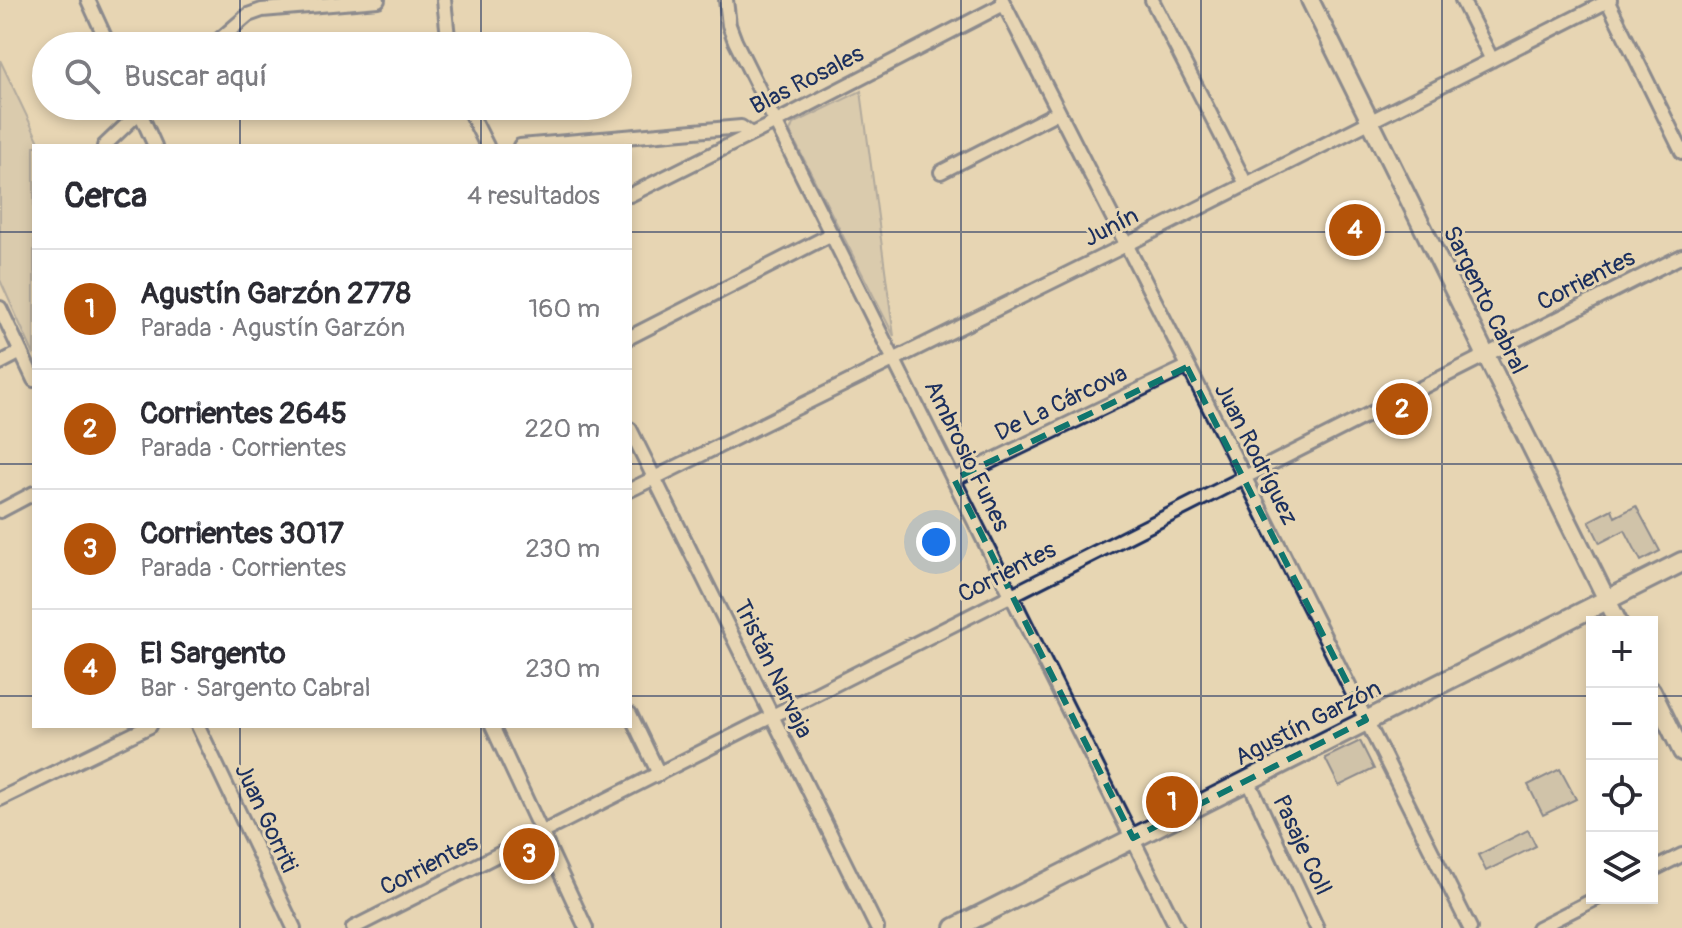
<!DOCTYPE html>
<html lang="es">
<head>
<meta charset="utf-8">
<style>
  :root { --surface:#fff; --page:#f2f2f3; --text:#2b2b33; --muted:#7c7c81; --line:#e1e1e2; --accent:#b45309 }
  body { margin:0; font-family:Pangolin,sans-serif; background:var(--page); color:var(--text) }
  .controls { position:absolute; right:24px; bottom:24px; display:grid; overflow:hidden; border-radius:0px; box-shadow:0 4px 12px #0003 }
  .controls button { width:72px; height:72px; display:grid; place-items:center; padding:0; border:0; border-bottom:2px solid var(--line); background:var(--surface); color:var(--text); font:40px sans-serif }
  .you { position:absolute; left:936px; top:542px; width:28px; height:28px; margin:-20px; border:6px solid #fff; border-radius:50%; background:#1a73e8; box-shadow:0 0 0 12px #1a73e833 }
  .badge { display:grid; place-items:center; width:52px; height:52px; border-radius:50%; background:var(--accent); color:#fff; font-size:26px; font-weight:700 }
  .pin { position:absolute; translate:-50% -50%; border:4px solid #fff; box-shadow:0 2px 8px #0006 }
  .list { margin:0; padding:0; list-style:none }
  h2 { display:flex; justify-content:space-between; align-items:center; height:104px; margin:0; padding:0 32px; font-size:34px }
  h2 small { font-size:26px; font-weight:400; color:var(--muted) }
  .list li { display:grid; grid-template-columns:52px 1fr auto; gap:24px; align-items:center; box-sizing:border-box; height:120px; padding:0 32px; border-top:2px solid var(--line) }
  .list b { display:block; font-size:30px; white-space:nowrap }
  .list p { margin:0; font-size:26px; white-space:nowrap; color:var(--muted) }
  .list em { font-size:26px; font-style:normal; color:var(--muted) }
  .icon { flex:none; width:44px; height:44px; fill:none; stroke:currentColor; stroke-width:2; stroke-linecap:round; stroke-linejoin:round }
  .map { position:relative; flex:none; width:1682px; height:928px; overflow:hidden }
  .search { position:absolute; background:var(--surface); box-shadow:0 4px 12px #0003; left:32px; top:32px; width:600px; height:88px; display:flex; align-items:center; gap:20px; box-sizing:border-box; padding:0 28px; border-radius:44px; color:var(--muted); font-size:30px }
  .panel { position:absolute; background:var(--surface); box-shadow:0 4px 12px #0003; left:32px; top:144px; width:600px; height:584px; border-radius:0px }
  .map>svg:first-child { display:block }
  .green { fill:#cabea7; stroke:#727682; stroke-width:2 }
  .building { fill:#b4ad9e; stroke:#1b2f5e; stroke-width:2 }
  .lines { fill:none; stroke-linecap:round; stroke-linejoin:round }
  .minor-casing { stroke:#1b2f5e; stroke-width:18 }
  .tertiary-casing { stroke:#1b2f5e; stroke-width:22 }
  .secondary-casing { stroke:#1b2f5e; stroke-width:24 }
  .minor { stroke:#e7d6b3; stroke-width:12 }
  .tertiary { stroke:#e7d6b3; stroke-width:16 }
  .secondary { stroke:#e7d6b3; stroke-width:18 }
  .marked { fill:none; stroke:#0f766e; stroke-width:6; stroke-dasharray:16 10; stroke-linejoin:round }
  .grid { fill:none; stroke:#1b2f5e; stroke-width:2; stroke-opacity:0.55 }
  .labels { text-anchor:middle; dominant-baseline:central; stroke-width:6; stroke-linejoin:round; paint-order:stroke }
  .street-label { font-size:24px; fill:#1b2f5e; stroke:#e7d6b3 }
</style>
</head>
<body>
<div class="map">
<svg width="1682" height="928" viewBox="0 0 1682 928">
  <rect width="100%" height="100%" fill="#e7d6b3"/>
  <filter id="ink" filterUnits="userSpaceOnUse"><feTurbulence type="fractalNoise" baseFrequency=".0125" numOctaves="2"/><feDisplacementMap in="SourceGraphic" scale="16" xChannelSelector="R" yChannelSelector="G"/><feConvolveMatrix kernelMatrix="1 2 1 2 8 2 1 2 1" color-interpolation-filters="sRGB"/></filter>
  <g filter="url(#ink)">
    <!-- green -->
    <path class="green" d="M0,60L41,146H34V355L0,280Z
      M861,91L894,336L790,132L793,124Z"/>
    <!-- building -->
    <path class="building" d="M1636,506L1660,551L1641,561L1625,530L1600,543L1589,521L1612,509L1615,517Z
      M1360,741L1374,769L1339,786L1325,758Z
      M1560,769L1576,799L1543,815L1528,785Z
      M1528,830L1536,846L1486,871L1478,855Z"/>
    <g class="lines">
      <!-- minor casing -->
      <g class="minor-casing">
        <path id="minor" d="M88,0L109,46
          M444,0L449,46
          M726,0L729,25L735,41L1177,928
          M1002,0L1244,476L1470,928
          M1152,0L1246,184
          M1462,0L1492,60
          M1607,0L1682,152
          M212,46L248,15L262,10L378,0
          M137,106L155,146
          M467,106L487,146
          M104,146L146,106
          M520,146L741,127L751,134
          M941,172L1058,112
          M630,195L776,122L1004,4
          M0,308L34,380
          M630,337L832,234
          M0,363L21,352
          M630,429L877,928
          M954,479L1187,367
          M630,490L1126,245L1610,0
          M0,511L34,493
          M630,714L659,774
          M198,726L294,928
          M492,726L586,928
          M1248,780L1317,928
          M0,799L150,726
          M1652,870L1682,855
          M353,928L1682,256
          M1538,928L1597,898"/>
      </g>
      <!-- tertiary casing -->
      <g class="tertiary-casing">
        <path id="tertiary" d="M1310,0L1618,622
          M1652,691L1682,752"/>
      </g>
      <!-- secondary casing -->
      <g class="secondary-casing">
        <path id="secondary" d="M955,928L1682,562"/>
      </g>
      <!-- minor -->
      <use href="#minor" class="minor"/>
      <!-- tertiary -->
      <use href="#tertiary" class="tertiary"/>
      <!-- secondary -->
      <use href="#secondary" class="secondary"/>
    </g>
  </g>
  <!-- marked area -->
  <path d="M0 0H1682V928H0ZM1187,367L1366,720L1133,838L954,479Z" fill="#e7d6b3" fill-opacity=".55" fill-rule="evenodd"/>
  <path class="marked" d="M1187,367L1366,720L1133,838L954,479Z"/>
  <!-- grid -->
  <path class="grid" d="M240,0V46M481,0V46M721,0V928M961,0V928M1201,0V928M1442,0V928M240,106V146M481,106V146M0,232H34M630,232H1682M0,464H34M630,464H1682M0,696H34M630,696H1592M1652,696H1682M240,726V928M481,726V928"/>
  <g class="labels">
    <!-- street labels -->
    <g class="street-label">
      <text transform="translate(807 80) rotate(-27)">Blas Rosales</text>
      <text transform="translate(1111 227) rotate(-27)">Junín</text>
      <text transform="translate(1586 280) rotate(-27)">Corrientes</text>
      <text transform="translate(1485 300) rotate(64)">Sargento Cabral</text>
      <text transform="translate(1061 403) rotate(-26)">De La Cárcova</text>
      <text transform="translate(1256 454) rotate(63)">Juan Rodríguez</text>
      <text transform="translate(967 456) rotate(64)">Ambrosio Funes</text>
      <text transform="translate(1007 572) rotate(-27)">Corrientes</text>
      <text transform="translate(773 669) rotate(64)">Tristán Narvaja</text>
      <text transform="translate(1308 723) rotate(-27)">Agustín Garzón</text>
      <text transform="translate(266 818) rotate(65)">Juan Gorriti</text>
      <text transform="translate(1302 845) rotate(65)">Pasaje Coll</text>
      <text transform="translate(429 865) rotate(-27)">Corrientes</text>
    </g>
  </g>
</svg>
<div class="controls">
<button>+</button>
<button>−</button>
<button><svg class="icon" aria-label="locate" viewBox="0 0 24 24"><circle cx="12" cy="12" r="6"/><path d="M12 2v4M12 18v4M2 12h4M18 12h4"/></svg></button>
<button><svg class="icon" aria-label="layers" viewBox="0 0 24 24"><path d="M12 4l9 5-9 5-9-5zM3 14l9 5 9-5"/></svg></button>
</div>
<div class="you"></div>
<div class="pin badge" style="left:1172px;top:802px">1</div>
<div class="pin badge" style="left:1402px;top:409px">2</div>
<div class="pin badge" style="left:529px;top:854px">3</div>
<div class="pin badge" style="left:1355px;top:230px">4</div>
<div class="search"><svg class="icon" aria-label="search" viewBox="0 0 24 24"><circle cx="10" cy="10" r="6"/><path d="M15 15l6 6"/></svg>Buscar aquí</div>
<section class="panel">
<h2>Cerca<small>4 resultados</small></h2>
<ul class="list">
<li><span class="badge">1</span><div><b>Agustín Garzón 2778</b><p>Parada · Agustín Garzón</p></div><em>160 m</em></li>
<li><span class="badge">2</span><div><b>Corrientes 2645</b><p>Parada · Corrientes</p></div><em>220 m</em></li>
<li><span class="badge">3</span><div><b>Corrientes 3017</b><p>Parada · Corrientes</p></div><em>230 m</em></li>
<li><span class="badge">4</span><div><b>El Sargento</b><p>Bar · Sargento Cabral</p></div><em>230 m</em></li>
</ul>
</section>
</div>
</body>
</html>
